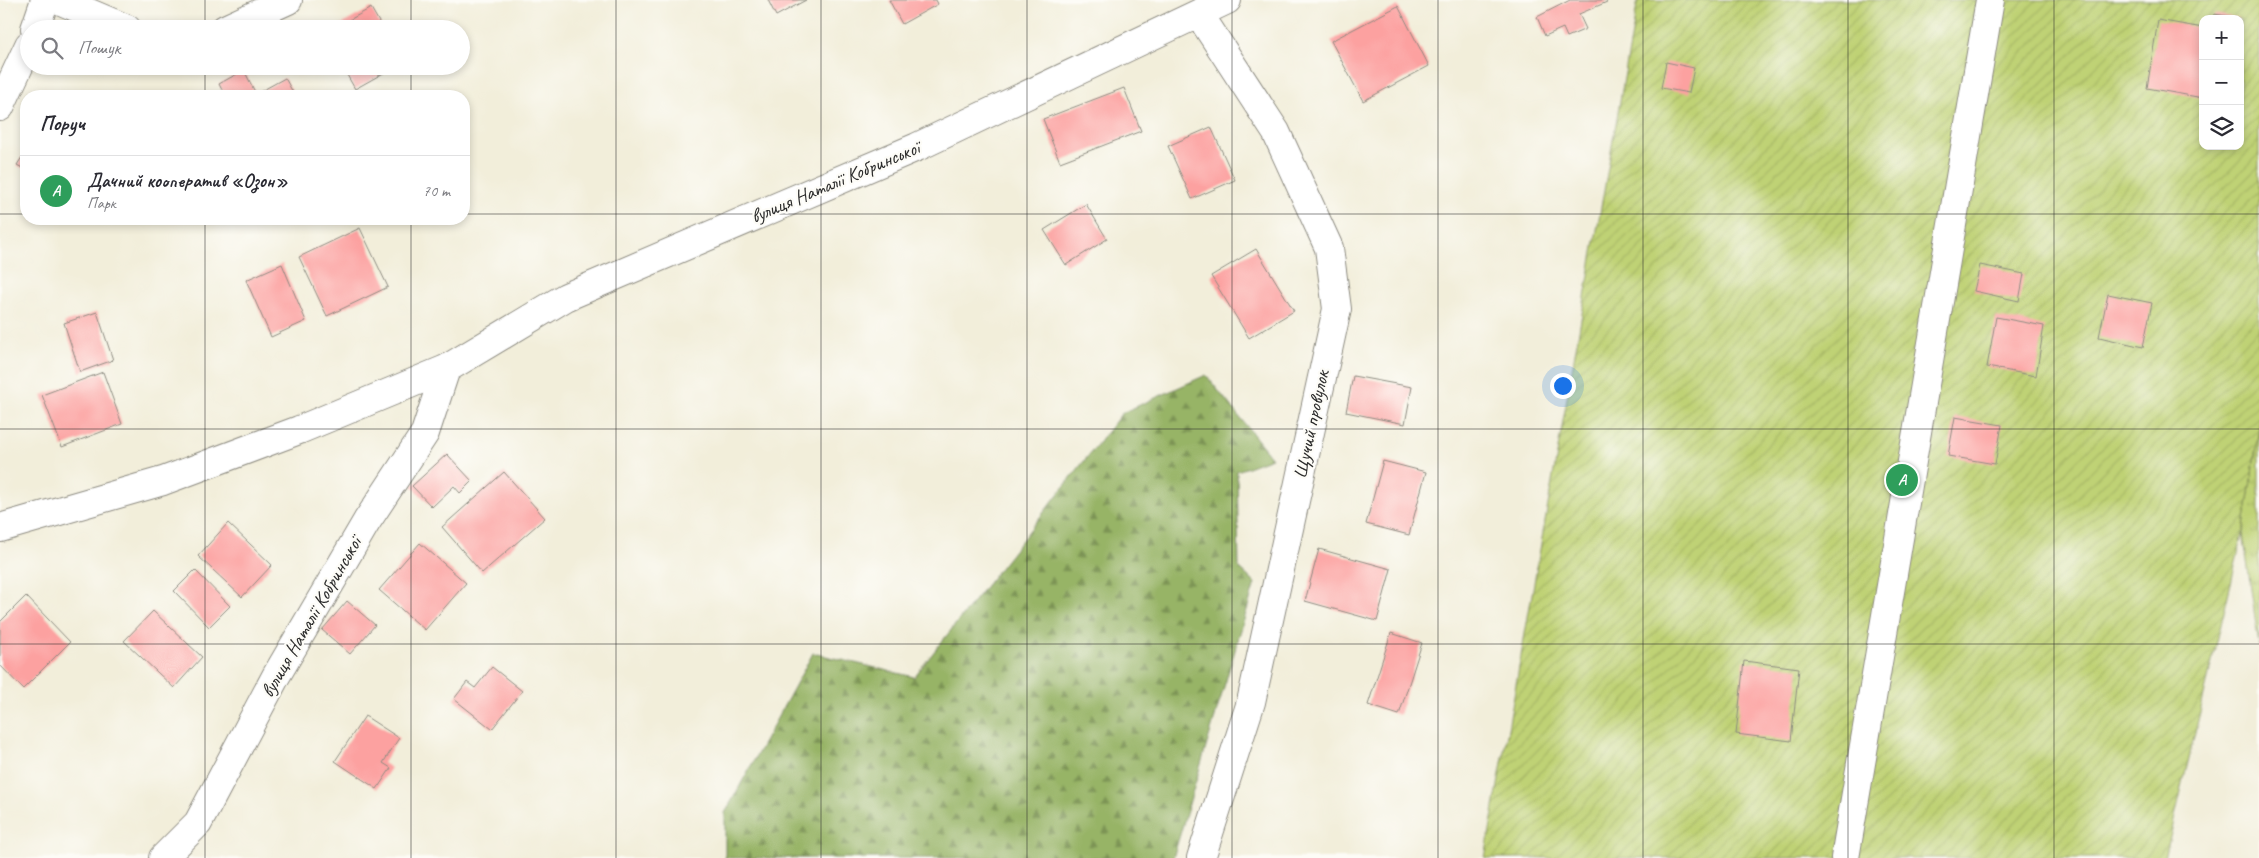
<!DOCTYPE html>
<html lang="uk">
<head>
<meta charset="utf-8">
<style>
  :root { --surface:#fff; --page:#f7f7f7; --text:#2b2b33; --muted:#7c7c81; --line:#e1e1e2; --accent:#1a73e8 }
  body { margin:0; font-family:Caveat,sans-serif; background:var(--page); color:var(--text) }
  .controls { position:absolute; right:15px; top:15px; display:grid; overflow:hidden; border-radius:10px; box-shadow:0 2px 8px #0003 }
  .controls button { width:45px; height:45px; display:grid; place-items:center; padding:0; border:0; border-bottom:1px solid var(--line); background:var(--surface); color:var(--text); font:25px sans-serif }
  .you { position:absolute; left:1562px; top:385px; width:18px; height:18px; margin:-12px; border:4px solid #fff; border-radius:50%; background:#1a73e8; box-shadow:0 0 0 8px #1a73e833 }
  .badge { display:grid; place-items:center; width:32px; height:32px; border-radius:50%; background:var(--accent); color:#fff; font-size:16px; font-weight:700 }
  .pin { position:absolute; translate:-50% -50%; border:2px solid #fff; box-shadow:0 1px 5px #0006 }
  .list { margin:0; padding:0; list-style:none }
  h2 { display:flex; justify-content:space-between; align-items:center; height:65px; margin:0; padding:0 20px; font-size:21px }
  h2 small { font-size:16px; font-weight:400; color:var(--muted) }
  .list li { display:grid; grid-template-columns:32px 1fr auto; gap:15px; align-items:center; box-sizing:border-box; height:70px; padding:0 20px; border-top:1px solid var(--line) }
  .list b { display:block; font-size:19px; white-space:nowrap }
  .list p { margin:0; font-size:16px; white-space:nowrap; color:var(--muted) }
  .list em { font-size:16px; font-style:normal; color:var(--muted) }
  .icon { flex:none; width:28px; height:28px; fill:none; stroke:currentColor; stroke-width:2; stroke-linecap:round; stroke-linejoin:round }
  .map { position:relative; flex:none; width:2259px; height:858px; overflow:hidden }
  .search { position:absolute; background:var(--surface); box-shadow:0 2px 8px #0003; left:20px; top:20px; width:450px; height:55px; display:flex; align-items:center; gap:12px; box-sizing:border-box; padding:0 18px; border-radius:28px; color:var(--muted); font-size:19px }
  .panel { position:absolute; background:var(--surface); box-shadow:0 2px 8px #0003; left:20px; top:90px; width:450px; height:135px; border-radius:20px }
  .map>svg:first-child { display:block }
  .grass { fill:url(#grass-tufts); stroke:#757e50 }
  .forest { fill:url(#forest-firs); stroke:#617048 }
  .garden { fill:url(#garden-furrows); stroke:#757e50; fill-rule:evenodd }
  .building { fill:#fca1a0 }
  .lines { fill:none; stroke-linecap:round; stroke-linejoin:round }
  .street-casing { stroke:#8e8c82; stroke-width:30 }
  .street { stroke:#fff; stroke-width:28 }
  .grid { fill:none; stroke:#2b2b2b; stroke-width:1; stroke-opacity:0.55 }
  .labels { text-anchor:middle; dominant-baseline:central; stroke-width:4.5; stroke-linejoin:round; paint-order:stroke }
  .street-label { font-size:20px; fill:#2b2b2b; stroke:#fdfcf7 }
</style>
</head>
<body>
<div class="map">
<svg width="2259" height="858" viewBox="0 0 2259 858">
  <defs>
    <pattern id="grass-tufts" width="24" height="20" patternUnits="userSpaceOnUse" patternTransform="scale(1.25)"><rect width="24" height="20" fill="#bfd275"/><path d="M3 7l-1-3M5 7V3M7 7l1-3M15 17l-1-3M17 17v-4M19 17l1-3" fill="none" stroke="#a4b465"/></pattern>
    <pattern id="forest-firs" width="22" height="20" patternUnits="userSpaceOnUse" patternTransform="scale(1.25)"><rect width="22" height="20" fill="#97b466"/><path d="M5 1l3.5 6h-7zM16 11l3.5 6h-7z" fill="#7b9354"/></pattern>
    <pattern id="garden-furrows" width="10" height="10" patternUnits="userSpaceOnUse" patternTransform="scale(1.25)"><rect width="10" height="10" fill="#bfd275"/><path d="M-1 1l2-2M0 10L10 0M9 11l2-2" fill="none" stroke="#a4b465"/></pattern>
  </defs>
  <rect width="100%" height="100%" fill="#fdfcf7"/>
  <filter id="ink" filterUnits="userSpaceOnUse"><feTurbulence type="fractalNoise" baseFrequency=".02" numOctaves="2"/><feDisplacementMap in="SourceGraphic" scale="10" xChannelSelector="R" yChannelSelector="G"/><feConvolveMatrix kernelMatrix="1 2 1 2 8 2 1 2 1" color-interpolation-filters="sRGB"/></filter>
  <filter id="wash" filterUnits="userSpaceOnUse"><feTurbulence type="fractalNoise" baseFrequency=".0096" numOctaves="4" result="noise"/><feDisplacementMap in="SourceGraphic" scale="20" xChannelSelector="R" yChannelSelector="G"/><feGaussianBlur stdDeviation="1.12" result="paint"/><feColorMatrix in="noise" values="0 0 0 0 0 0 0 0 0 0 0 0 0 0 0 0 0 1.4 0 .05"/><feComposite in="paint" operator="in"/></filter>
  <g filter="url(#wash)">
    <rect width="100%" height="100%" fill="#f2eeda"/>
    <!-- grass -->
    <path class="grass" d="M2259,427V646L2243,533Z"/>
    <!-- forest -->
    <path class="forest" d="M1206,375L1272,458L1237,471L1239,568L1255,583L1173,858H725V813L813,653L914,677L1122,413Z"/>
    <!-- garden -->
    <path class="garden" d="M1638,0H2259V427L2243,533L2165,858H1485ZM2203,19H2240V146H2203Z"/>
    <g id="blocks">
      <!-- building -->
      <path class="building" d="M768,0H806L776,16Z
        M889,0H936L938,4L902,24Z
        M1570,0H1606L1607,2L1579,14L1586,29L1567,37L1563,28L1545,36L1537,17Z
        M1398,6L1429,66L1363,101L1331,41Z
        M371,8L383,29H333Z
        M2214,14L2238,18V19H2213Z
        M2158,20L2203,28V98L2147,88Z
        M1666,62L1694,68L1689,93L1661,88Z
        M342,66H396L355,89Z
        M244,70L256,94L285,78L295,96H225L219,84Z
        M1124,88L1141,131L1060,162L1043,119Z
        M1211,127L1235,180L1192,199L1168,146Z
        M26,151V170L17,165Z
        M1086,204L1107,239L1066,265L1044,230Z
        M360,228L388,287L327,316L299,257Z
        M1256,249L1294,311L1249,338L1211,276Z
        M282,264L306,321L271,337L246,280Z
        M1980,265L2024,274L2019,301L1974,291Z
        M2108,294L2152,303L2143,347L2099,337Z
        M97,312L113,360L80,372L64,323Z
        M1996,317L2044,326L2036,376L1987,367Z
        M103,372L122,424L62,447L42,395Z
        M1353,376L1412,387L1405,424L1346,412Z
        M1955,417L2002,425L1995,464L1948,456Z
        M447,454L472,481L460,493L454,486L432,507L412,486Z
        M1383,461L1426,472L1409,535L1366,524Z
        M504,472L545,518L482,573L442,527Z
        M228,523L272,565L242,597L198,556Z
        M420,543L466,583L425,630L379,590Z
        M1319,549L1391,569L1377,621L1305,601Z
        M195,570L230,606L209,627L174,591Z
        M26,596L70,642L23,689L0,665V622Z
        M347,601L375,625L350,654L322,630Z
        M153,611L202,657L174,688L124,641Z
        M1391,633L1422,643L1399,715L1368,705Z
        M1744,661L1799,668L1791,741L1736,734Z
        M492,667L522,691L492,729L454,699L467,682L475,688Z
        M365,716L399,738L383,763L391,768L377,789L335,761Z"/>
    </g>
  </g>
  <g filter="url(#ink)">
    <use href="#blocks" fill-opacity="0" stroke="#8e8c82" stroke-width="1"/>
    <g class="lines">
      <!-- street casing -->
      <g class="street-casing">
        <path id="street" d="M59,0L127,29
          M1199,14L1276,132L1329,248L1337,309L1251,702L1201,858
          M35,29L45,0
          M225,29L288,0
          M0,107L29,45
          M0,528L163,481L299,430L446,369L566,297L917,147L1227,0
          M163,858L198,823L276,676L367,521L425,433L446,369
          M1845,858L1990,0"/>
      </g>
      <!-- street -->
      <use href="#street" class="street"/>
    </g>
  </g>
  <!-- grid -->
  <path class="grid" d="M205,0V29M411,0V29M616,0V858M821,0V858M1027,0V858M1232,0V858M1438,0V858M1643,0V858M1848,0V858M2054,0V858M205,66V96M411,66V96M0,214H26M464,214H2259M205,219V858M411,219V858M0,429H2259M0,644H2259"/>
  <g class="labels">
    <!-- street labels -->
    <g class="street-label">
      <text transform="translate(835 182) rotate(-23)">вулиця Наталії Кобринської</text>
      <text transform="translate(1311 424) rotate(-78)">Щучий провулок</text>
      <text transform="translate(311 617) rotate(-60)">вулиця Наталії Кобринської</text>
    </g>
  </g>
</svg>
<div class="controls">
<button>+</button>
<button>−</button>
<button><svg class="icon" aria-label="layers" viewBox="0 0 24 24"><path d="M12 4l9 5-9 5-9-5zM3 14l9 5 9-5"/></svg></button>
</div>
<div class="you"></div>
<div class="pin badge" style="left:1902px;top:480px;background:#2e9e5b">A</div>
<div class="search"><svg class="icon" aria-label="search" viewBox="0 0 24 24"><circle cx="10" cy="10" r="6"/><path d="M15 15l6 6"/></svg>Пошук</div>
<section class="panel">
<h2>Поруч<small></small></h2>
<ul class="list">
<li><span class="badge" style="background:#2e9e5b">A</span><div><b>Дачний кооператив «Озон»</b><p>Парк</p></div><em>70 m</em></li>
</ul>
</section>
</div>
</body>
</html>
